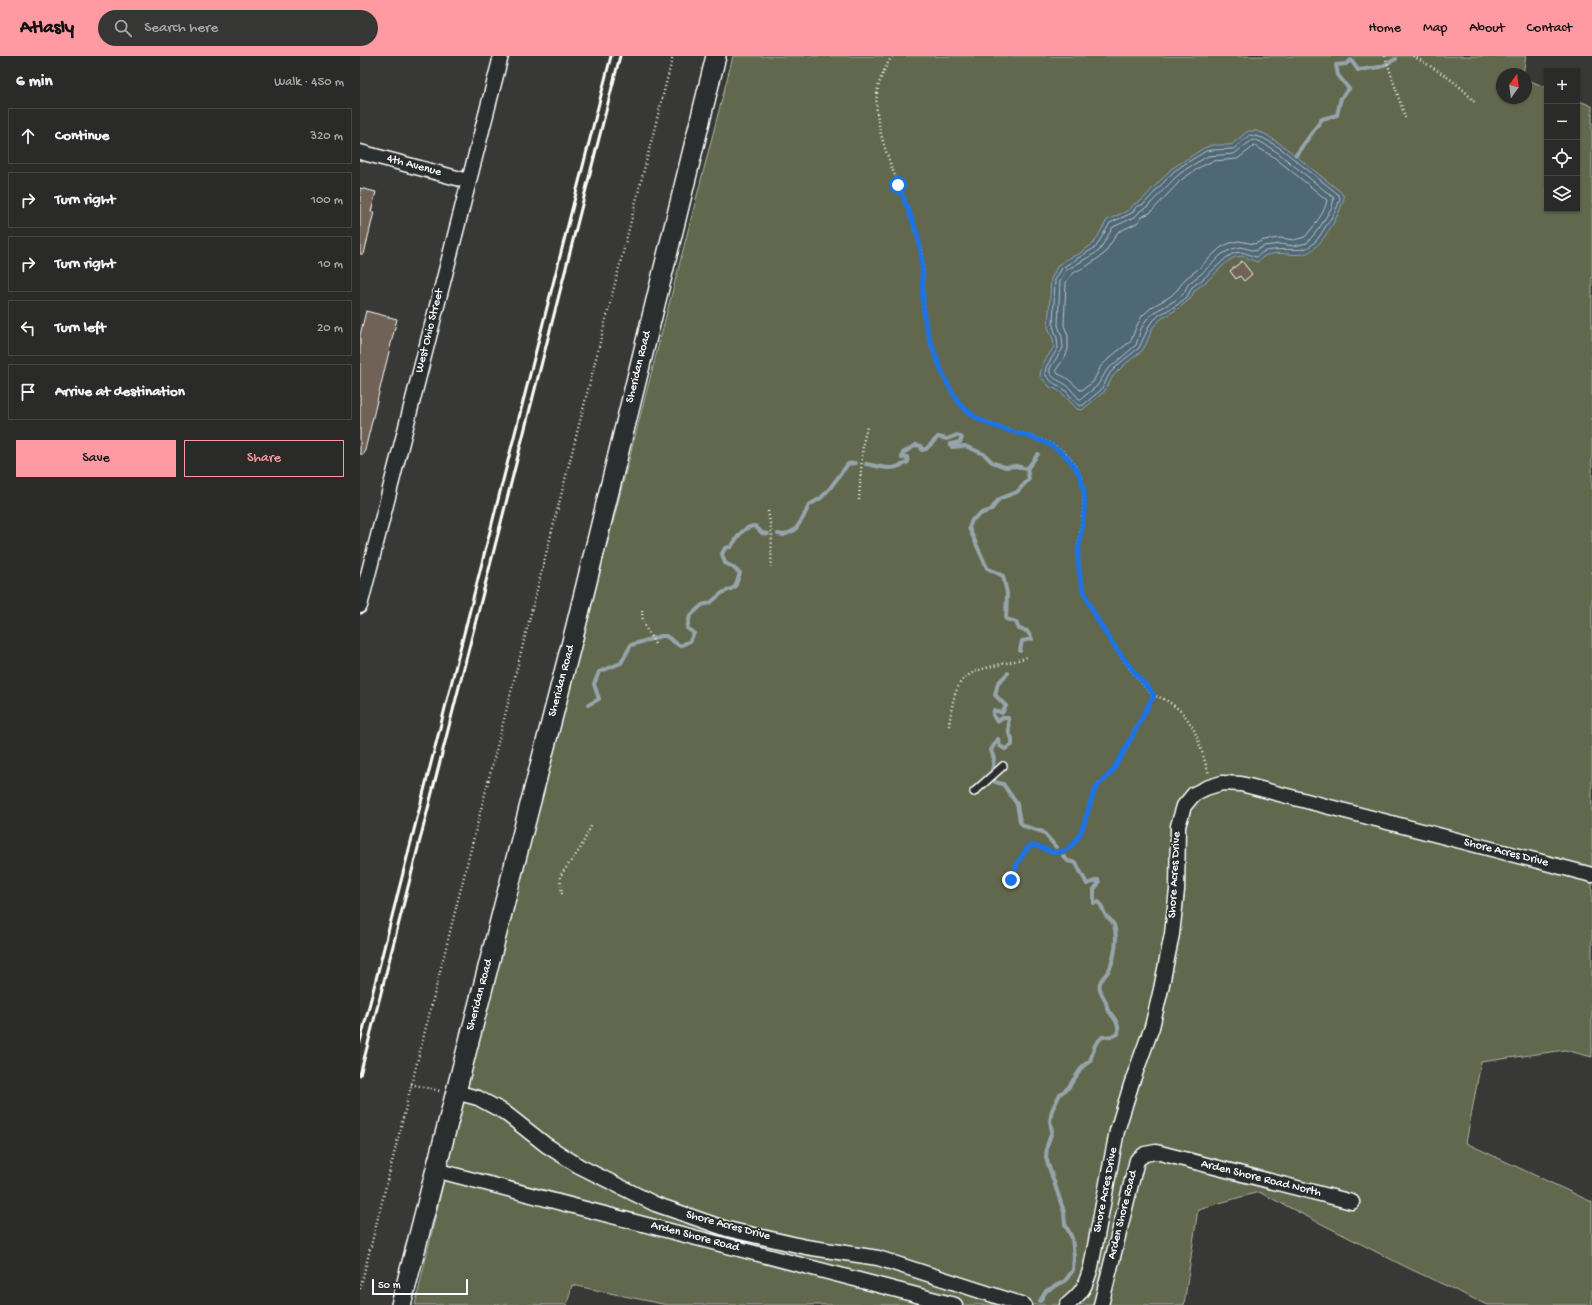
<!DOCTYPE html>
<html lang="en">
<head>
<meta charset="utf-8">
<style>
  :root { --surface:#2a2a28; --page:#363634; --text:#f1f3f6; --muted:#a5a7a8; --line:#464645; --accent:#ff9aa2 }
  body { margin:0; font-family:"Gochi Hand",sans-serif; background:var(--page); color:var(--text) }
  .controls { position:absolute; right:12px; top:12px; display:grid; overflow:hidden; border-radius:0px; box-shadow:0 1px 3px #0004 }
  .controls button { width:36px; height:36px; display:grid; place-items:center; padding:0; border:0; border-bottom:1px solid var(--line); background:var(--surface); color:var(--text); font:20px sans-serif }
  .compass { position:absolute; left:1136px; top:12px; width:36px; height:36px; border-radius:50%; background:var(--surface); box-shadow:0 1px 3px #0004; rotate:14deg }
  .scale { position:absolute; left:12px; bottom:10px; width:96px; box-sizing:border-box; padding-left:4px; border:2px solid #fff; border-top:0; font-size:11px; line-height:14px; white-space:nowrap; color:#fff; -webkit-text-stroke:3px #2a2d2e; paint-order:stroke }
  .stop { position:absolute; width:12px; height:12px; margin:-9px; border:3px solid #1a73e8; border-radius:50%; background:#fff }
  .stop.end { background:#1a73e8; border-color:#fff; box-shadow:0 1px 4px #0008 }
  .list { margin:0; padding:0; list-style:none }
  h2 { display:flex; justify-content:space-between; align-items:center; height:52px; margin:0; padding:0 16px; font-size:17px }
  h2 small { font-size:13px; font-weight:400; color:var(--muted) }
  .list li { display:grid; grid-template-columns:26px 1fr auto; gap:12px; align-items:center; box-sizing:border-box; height:56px; margin:0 8px 8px; padding:0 8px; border:1px solid var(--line); border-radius:0px }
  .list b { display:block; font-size:15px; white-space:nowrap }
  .list em { font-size:13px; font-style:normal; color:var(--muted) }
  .actions { display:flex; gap:8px; padding:12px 16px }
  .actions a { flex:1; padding:9px 0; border:1px solid var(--accent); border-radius:0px; text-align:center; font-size:14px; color:var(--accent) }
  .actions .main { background:var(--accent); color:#111 }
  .icon { flex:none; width:22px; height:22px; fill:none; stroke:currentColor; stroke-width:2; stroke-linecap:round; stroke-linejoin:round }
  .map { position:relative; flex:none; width:1232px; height:1249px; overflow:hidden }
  header { display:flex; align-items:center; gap:24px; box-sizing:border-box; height:56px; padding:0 20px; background:var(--accent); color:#111 }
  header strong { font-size:19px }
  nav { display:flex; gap:22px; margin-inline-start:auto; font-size:14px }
  .search { width:280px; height:36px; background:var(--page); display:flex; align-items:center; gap:10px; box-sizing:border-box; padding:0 14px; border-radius:22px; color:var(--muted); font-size:15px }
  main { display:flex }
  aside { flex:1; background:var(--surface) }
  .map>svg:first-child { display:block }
  .green { fill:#62684e; stroke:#b0b4a6 }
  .water { fill:#506775; stroke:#96a4ac }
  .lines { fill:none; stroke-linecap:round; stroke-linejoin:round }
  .shore { stroke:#b9c2c8; stroke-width:1 }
  .stream { stroke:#96a4ac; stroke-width:4 }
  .building { fill:#706257; stroke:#fff }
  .service-casing { stroke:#fff; stroke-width:10 }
  .minor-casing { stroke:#fff; stroke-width:17 }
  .secondary-casing { stroke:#fff; stroke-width:22 }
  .path { stroke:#fff; stroke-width:2.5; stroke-dasharray:1 3; stroke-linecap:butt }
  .service { stroke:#2a2d2e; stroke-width:7 }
  .minor { stroke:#2a2d2e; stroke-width:14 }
  .secondary { stroke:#2a2d2e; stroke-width:19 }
  .rail { stroke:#fff; stroke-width:3 }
  .route { stroke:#1a73e8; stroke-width:5 }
  .labels { text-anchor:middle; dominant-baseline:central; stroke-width:3.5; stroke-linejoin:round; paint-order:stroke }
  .street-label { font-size:12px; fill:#fff; stroke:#2a2d2e }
</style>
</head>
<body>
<header>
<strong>Atlasly</strong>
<div class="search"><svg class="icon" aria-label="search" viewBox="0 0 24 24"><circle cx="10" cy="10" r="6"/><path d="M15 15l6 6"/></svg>Search here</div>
<nav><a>Home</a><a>Map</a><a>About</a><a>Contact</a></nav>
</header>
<main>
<aside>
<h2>6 min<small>Walk · 450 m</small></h2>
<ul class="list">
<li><svg class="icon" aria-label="ahead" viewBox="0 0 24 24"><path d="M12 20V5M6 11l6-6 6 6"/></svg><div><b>Continue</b></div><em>320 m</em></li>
<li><svg class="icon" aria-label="right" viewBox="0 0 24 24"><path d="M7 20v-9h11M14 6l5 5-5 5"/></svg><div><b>Turn right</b></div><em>100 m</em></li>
<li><svg class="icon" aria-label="right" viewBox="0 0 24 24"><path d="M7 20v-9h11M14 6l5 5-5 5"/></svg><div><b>Turn right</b></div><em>10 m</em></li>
<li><svg class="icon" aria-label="left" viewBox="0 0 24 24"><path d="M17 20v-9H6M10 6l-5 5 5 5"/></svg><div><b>Turn left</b></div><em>20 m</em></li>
<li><svg class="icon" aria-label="arrive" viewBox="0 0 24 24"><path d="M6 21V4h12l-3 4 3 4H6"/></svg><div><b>Arrive at destination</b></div></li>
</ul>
<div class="actions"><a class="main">Save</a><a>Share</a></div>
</aside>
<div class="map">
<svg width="1232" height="1249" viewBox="0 0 1232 1249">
  <rect width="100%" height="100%" fill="#383836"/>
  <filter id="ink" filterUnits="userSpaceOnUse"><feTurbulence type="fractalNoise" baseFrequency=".025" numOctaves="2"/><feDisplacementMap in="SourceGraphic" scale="8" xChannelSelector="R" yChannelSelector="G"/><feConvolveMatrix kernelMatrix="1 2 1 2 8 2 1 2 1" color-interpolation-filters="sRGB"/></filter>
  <g filter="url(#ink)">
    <!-- green -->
    <path class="green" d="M373,0H1166L1163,18H1142V42H1166V23L1187,32V153H1217V44L1232,50V1001L1205,994L1121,1006L1106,1087L1232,1146V1249H1127L1046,1211L899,1136L838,1153L824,1249H307L212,1229L207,1249H55L89,1102Z"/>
    <!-- water -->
    <path class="water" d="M888,75H896L905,78L922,89L981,136L984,141C981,157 961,194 944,198C932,200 919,195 907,199C903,200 900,204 897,206L882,200L875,201L868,205L846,226L835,234L830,243L819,252L801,263L793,271L786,288L782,295L764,309L753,320L744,336L722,354L717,353L703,338L696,333L691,332L680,320L682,309L694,291L693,283L688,271L691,223L698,209L707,203L719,198L734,187L747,164L769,154L774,148L781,145L811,113L844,92L852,89H871Z"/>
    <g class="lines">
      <!-- shore -->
      <path class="shore" d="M890,79L903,82L920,92L978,138L980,142C978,152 972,161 966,170C947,202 944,191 913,194C909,195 906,194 903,196C901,197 898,200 896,201L882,196L874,197L866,202L843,223L832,231L827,241L817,249L799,259L790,268L779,292L761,306L750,317L741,334L723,349L719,350C714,345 710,339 705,334C697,327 692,329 685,318L686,311L698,292L697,282L693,270L695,224L702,212L736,191L750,167L772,157L776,151L784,148L813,116L823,109L846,95L852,94L873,93Z
        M895,84L901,86L917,96L974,142L972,151L960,171L947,187L934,190L920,188L904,190L895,195L881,191L872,193L862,198L840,219L829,227L823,238L814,245L796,255L786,264L781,273L776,289L747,314L737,330L721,343H719C715,339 712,334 708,330C701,325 694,324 690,317V312L703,292L702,281L698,269L700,225L705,215L739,195L753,171L775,161L780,155L787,151L817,120L826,113L848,100L874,98L891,85Z
        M895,90L914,101L967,144C965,157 953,171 945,181L934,184L920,182L904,184L894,188L879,185L870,187L860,192L837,214L825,223L818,233L811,240L792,251L782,260L776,271L771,285L754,298L741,310L733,326L722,334H720C713,327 707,321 698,318L696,314L706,299L708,293V280L704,269L706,227L710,220L715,216L727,210L744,198L758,176L777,167L783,160L790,157L821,124L840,111L853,105L877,103Z"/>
      <!-- stream -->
      <path class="stream" d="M936,99L962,63L977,59L981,42L989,33L978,19L976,9L986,8L991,4L998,14L1020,11L1036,3
        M506,408C524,411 531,416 548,406L547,401L542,402L543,397L556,389L561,390L562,394L566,393L578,381L587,383L597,379L602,382L600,386L590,388L592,391L605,390L624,398L632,406L645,411L656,410L667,413
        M667,413L678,398
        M418,478L424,479L435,474L443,462L449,449L461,442L470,432L488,408L495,407
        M660,595L662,585L672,583L667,575L659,573L656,566L646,563L647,537L643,520L627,512L609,472L612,464L622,457L631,454L639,443L657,436L669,423L667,413
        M648,617L638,627L635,639L646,650L642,657L634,654L633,659L637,666L642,662H648L649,678L652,682V689L645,693L640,690L638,683L631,694L634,703L632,715L635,726L643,728L657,748L660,766L664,770L683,776L696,791
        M228,649L239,643L234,628L239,616L261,607L271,589L301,580H306L320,590L330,585L334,577L327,572L330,560L342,549L350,547L362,537L375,531L380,517L371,510L365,507L362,498L365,492L371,491C378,481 382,471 395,470L402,477L408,478
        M680,1245L686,1235L705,1225L713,1214L714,1201L712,1182L705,1168L704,1156L686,1102L687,1090L692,1075L690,1065L692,1054L700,1038L708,1032L723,1010L730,1005L735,989L742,981L753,980L758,978C760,967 753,961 747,953C748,943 737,937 740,927C742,922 748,917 750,912C755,900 758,881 754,869C752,864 749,863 746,860C743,856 742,850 739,846L734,847V833L737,830L739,826L738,824L727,828L716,807L708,805L703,800"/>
    </g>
    <!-- building -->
    <path class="building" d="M0,132L16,136L11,156H14L4,198H0Z
      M882,205L892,218L884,225L880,220L876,223L870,215Z
      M6,255L37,263L4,398H0V279Z"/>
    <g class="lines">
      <!-- service casing -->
      <g class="service-casing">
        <path id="service" d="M614,736L643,710"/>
      </g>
      <!-- minor casing -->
      <g class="minor-casing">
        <path id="minor" d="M0,96L108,125
          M0,550L141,0
          M95,1036L118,1042L144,1056L186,1089L219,1110L295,1148L367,1173L446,1191L518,1202L664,1249
          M75,1114L595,1249
          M707,1249C723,1236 725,1231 731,1211L757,1075L772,1026L792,971L801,933L812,878L817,834L818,770L824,750L834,738L846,732L862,727L881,728L1232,819
          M741,1249L777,1104L785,1098L796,1096L992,1146"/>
      </g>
      <!-- secondary casing -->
      <g class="secondary-casing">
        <path id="secondary" d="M41,1249L216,570L356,0"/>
      </g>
      <!-- path -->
      <path class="path" d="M532,0C521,18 514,35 517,56C522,102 548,142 559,187C566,211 561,239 565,264C568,285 587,335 602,350C630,381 687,372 712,405C735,436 717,470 718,505C719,516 721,528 725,538C736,566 770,617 792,638C796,641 800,641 804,643C811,647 819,653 824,659C838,674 842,699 849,718
        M1025,0L1046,64
        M1053,0C1077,14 1099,26 1116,48
        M499,444L503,387L507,371
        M408,455L412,478L411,511
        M282,554L283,567L295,588
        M589,670C591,658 592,643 598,631C607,609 649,610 669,600
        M651,824L658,806L669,790C682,787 690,801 703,795C725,787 726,752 735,734C739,726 748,722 753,714C768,690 780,664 794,639
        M202,838L200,820L220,793L232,768
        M51,1028L80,1035
        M0,1233L102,828L313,0"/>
      <!-- service -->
      <use href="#service" class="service"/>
      <!-- minor -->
      <use href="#minor" class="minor"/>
      <!-- secondary -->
      <use href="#secondary" class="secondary"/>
      <!-- rail -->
      <path class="rail" d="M0,986L251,0
        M0,1019L260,0"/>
    </g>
  </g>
  <g class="lines" filter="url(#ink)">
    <!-- route -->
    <path class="route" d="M538,129C546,149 556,169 560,190C565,215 560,240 565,265C569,286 587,334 602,350C634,385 695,369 719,418C732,446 718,475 718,504C718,549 765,607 794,639C780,664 768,690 753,714C748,722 739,726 735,734C726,752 725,787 703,795C690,801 682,787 669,790L658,806L651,824"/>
  </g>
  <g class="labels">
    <!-- street labels -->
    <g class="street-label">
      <text transform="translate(54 110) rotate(15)">4th Avenue</text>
      <text transform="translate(70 275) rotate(-76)">West Ohio Street</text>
      <text transform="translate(279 311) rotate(-76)">Sheridan Road</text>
      <text transform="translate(202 625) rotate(-75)">Sheridan Road</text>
      <text transform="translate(1146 797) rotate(14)">Shore Acres Drive</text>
      <text transform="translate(815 819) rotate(-87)">Shore Acres Drive</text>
      <text transform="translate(120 939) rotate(-75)">Sheridan Road</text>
      <text transform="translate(901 1123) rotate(14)">Arden Shore Road North</text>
      <text transform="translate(746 1134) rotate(-79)">Shore Acres Drive</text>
      <text transform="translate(763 1159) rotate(-76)">Arden Shore Road</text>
      <text transform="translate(368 1170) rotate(15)">Shore Acres Drive</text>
      <text transform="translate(335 1181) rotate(15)">Arden Shore Road</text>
    </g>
  </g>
</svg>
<div class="controls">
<button>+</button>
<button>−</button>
<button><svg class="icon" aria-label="locate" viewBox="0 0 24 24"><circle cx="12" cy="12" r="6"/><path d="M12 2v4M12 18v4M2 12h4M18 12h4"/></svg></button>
<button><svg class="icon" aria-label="layers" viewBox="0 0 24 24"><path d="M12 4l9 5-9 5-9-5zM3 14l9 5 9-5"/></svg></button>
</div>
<svg class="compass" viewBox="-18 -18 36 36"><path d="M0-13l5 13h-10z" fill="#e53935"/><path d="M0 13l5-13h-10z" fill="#a5a7a8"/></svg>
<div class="scale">50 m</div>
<div class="stop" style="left:538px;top:129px"></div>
<div class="stop end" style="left:651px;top:824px"></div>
</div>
</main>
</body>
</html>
